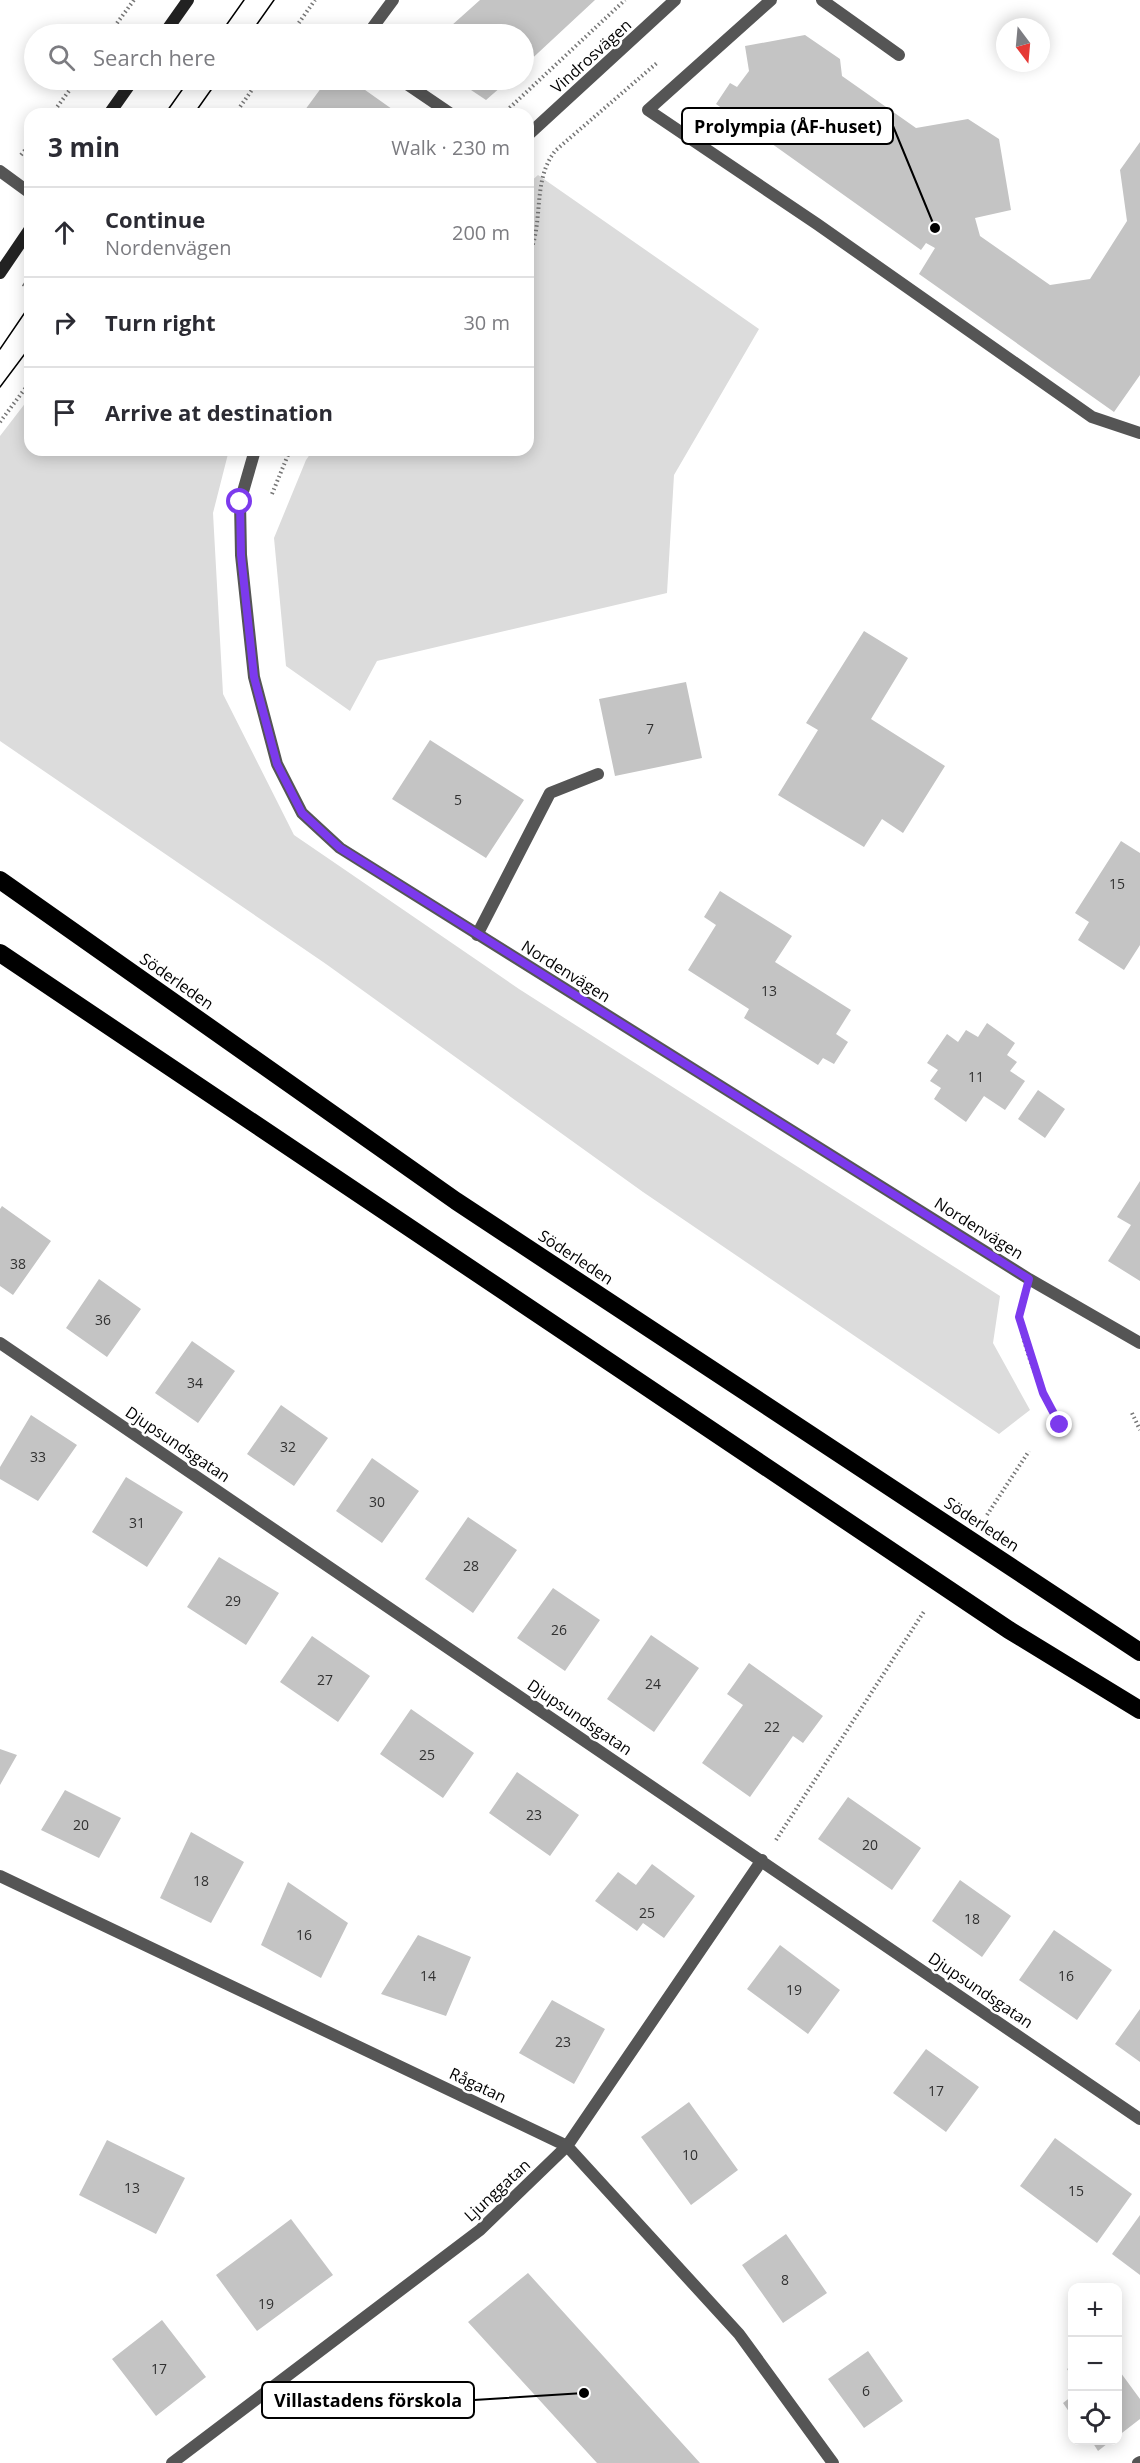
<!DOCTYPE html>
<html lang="en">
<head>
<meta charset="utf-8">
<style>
  :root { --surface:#fff; --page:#f2f2f3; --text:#2b2b33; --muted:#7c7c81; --line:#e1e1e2 }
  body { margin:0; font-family:"Open Sans",sans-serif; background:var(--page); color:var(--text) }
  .controls { position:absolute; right:18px; bottom:18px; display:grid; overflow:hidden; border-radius:12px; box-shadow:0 3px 15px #0003 }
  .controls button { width:54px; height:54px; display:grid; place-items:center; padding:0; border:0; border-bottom:2px solid var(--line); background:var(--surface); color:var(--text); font:30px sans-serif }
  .compass { position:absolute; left:996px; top:18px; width:54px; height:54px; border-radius:50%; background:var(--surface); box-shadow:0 3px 15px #0003; rotate:164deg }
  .stop { position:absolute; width:18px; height:18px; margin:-14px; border:4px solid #7c3aed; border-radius:50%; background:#fff }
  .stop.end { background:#7c3aed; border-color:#fff; box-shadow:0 2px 6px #0008 }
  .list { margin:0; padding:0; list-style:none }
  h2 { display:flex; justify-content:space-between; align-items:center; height:78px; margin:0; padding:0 24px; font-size:26px }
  h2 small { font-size:20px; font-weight:400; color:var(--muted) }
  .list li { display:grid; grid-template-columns:39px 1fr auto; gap:18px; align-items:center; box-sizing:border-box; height:90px; padding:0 24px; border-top:2px solid var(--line) }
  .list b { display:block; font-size:22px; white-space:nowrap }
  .list p { margin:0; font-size:20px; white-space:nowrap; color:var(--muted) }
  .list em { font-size:20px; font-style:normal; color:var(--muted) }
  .icon { flex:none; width:33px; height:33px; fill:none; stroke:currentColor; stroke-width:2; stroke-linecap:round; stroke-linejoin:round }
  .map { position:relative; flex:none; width:1140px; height:2463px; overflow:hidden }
  .search { position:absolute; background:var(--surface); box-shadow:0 3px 15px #0003; left:24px; top:24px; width:510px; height:66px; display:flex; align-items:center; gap:15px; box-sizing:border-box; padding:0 21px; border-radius:33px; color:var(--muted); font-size:22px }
  .panel { position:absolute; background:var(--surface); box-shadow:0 3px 15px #0003; left:24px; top:108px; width:510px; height:348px; border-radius:18px }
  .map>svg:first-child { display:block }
  .green { fill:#dcdcdc }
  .building { fill:#c4c4c4 }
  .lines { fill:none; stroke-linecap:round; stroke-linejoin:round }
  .path { stroke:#777; stroke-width:4; stroke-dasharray:1.5 3; stroke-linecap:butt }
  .lane { stroke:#555; stroke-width:12 }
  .street { stroke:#555; stroke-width:12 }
  .secondary { stroke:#222; stroke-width:12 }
  .highway { stroke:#000; stroke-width:18 }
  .tram { stroke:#000; stroke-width:1.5 }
  .route { stroke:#7c3aed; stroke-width:8 }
  .labels { text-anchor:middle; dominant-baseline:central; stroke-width:5; stroke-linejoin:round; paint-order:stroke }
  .number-label { font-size:14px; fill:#313131 }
  .street-label { font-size:16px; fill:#000; stroke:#fff }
  .leader { fill:none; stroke:#000; stroke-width:2 }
  .callout-dot { fill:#000; stroke:#fff; stroke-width:2 }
  .callout { fill:#fff; stroke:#000; stroke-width:2 }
  .callout-label { font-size:18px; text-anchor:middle; font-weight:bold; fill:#000 }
</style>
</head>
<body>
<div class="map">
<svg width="1140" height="2463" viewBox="0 0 1140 2463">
  <rect width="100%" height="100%" fill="#fff"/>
  <!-- green -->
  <path class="green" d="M538,175L759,329L674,475L667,593L377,661L350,711L286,666L274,538L306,460L313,450H528V184Z
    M30,397V450H229L213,513L223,694L294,835L519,989L1000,1296L993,1343L1030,1410L999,1434L643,1192L326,964L0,741V436Z"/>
  <!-- building -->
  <path class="building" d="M480,0H595L524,66V34H442Z
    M805,35L840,59L842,76L916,128L968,119L999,139L1011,210L975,218L980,236L1050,285L1090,279L1127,221L1120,170L1140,142V375L1114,412L919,274L935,248L926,243L921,250L716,104L730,83L737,87L749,71L745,46Z
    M327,80H351L399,114H302Z
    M456,80H509L486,100Z
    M864,631L908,658L871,719L945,766L903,833L882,819L864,847L778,795L818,730L806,723Z
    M686,682L702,758L615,776L599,699Z
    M430,740L524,800L486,858L392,799Z
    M1121,841L1140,853V945L1124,970L1078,940L1089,922L1075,913Z
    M720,891L792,936L775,962L851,1010L836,1034L848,1042L834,1064L823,1058L818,1065L744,1018L749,1009L688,970L716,925L704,917Z
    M987,1023L1015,1043L1007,1055L1017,1062L1010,1071L1025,1081L1005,1110L984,1096L966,1122L934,1099L941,1088L930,1081L938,1070L927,1063L947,1034L958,1042L966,1030L978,1037Z
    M1038,1090L1065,1109L1045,1138L1018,1119Z
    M1140,1181V1281L1108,1261L1131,1225L1117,1217Z
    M2,1206L51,1241L13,1295L0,1286V1209Z
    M99,1279L141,1309L107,1357L66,1328Z
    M192,1341L235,1371L198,1423L155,1393Z
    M281,1405L328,1438L294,1486L247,1454Z
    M31,1415L77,1445L38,1501L0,1479V1467Z
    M372,1458L419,1491L382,1543L336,1511Z
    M126,1477L183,1512L147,1567L92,1532Z
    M468,1517L517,1550L473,1613L425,1579Z
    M219,1557L279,1593L246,1645L187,1607Z
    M553,1588L600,1620L565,1671L517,1638Z
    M651,1635L699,1668L654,1732L607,1699Z
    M312,1636L370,1676L338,1722L280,1682Z
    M749,1663L823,1716L803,1743L793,1736L750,1797L702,1763L743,1705L727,1694Z
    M411,1709L474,1753L443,1798L380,1754Z
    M0,1749L17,1755L0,1785Z
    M517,1772L579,1815L550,1856L489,1813Z
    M65,1790L121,1818L99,1858L41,1830Z
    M848,1797L921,1848L892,1890L818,1839Z
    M191,1832L244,1862L211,1923L160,1898Z
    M652,1864L695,1896L664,1938L643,1923L637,1931L595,1901L618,1872L636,1885Z
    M960,1880L1011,1916L982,1957L932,1921Z
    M288,1882L348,1923L321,1978L261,1945Z
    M1054,1930L1112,1970L1077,2020L1019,1980Z
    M418,1935L471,1957L446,2016L381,1994Z
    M780,1945L840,1990L808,2034L747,1989Z
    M552,2000L605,2029L574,2084L519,2053Z
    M1140,2009V2062L1115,2044Z
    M926,2049L979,2087L946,2132L893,2093Z
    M689,2102L738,2170L691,2205L641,2137Z
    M1055,2138L1132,2194L1097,2243L1020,2186Z
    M107,2140L185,2178L156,2234L79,2195Z
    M1140,2215V2275L1112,2254Z
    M291,2219L333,2275L257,2331L216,2275Z
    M786,2234L827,2293L783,2323L742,2265Z
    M528,2273L700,2463H597L468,2322Z
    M162,2320L206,2377L156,2416L112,2359Z
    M868,2351L903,2401L864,2428L828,2379Z
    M1072,2365V2377L1067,2369Z
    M1118,2369L1140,2399V2419L1118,2436Z
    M1072,2396V2416L1063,2403Z
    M1091,2440H1112L1098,2451Z"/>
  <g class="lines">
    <!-- path -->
    <path class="path" d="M109,34L134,0
      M291,34L315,0
      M52,114L77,80
      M235,114L259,80
      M503,114L625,0
      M21,155L30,144
      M528,257C545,223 531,180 556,150L658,62
      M23,284L30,289
      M0,422L30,382
      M272,494L290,450
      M1022,1305C1014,1336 1045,1397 1060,1425
      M1132,1413L1140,1430
      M987,1515L1029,1451
      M776,1840L925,1610"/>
    <!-- lane -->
    <path class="lane" d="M771,0L648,110L817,224L1092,417L1140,433
      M822,0L899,55
      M373,34V27L393,0
      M401,80L451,114
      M477,935L550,793L598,774"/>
    <!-- street -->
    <path class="street" d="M528,135L675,0
      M0,171L30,193
      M255,450L240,502L241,555L254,677L277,764L302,813L340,848L1029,1279L1140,1343
      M0,1343L1140,2119
      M0,1876L567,2146L739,2334L833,2463
      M172,2463L480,2230L567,2146L762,1860
      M1138,2463L1140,2462"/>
    <!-- secondary -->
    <path class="secondary" d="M164,34L188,0
      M109,114L133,80
      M0,273L30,229"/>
    <!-- highway -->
    <path class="highway" d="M0,880L456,1201L1140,1652
      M0,953L1009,1630L1140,1710"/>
    <!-- tram -->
    <path class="tram" d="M220,34L244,0
      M250,34L274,0
      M165,114L189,80
      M194,114L218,80
      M0,349L30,305
      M0,387L30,347"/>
  </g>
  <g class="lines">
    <!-- route -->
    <path class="route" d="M240,502L241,555L254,677L277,764L302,813L340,848L1029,1279L1019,1317L1043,1393L1060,1425"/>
  </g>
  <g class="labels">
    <!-- number labels -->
    <g class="number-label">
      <text x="650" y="728">7</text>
      <text x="458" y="799">5</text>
      <text x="1117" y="883">15</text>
      <text x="769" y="990">13</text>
      <text x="976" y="1076">11</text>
      <text x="18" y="1263">38</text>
      <text x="103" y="1319">36</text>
      <text x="195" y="1382">34</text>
      <text x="288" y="1446">32</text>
      <text x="38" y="1456">33</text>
      <text x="377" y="1501">30</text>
      <text x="137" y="1522">31</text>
      <text x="471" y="1565">28</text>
      <text x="233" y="1600">29</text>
      <text x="559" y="1629">26</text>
      <text x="325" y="1679">27</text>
      <text x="653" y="1683">24</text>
      <text x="772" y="1726">22</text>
      <text x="427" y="1754">25</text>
      <text x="534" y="1814">23</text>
      <text x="81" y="1824">20</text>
      <text x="870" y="1844">20</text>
      <text x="201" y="1880">18</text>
      <text x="647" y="1912">25</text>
      <text x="972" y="1918">18</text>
      <text x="304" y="1934">16</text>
      <text x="428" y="1975">14</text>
      <text x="1066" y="1975">16</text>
      <text x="794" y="1989">19</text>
      <text x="563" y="2041">23</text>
      <text x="936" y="2090">17</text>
      <text x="690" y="2154">10</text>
      <text x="132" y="2187">13</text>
      <text x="1076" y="2190">15</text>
      <text x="785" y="2279">8</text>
      <text x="266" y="2303">19</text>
      <text x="159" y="2368">17</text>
      <text x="866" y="2390">6</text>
    </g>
    <!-- street labels -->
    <g class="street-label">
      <text transform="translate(591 56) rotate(-42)">Vindrosvägen</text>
      <text transform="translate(566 971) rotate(32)">Nordenvägen</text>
      <text transform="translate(177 981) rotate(35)">Söderleden</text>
      <text transform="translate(979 1228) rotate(32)">Nordenvägen</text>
      <text transform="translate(576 1257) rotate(33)">Söderleden</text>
      <text transform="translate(178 1444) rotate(34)">Djupsundsgatan</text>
      <text transform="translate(982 1524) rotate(33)">Söderleden</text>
      <text transform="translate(580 1717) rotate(34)">Djupsundsgatan</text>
      <text transform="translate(981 1990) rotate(34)">Djupsundsgatan</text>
      <text transform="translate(478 2085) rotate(25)">Rågatan</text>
      <text transform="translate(497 2190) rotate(-43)">Ljunggatan</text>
    </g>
  </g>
  <!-- callouts -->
  <path class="leader" d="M935 228L893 126M584 2393L474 2400"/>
  <g class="callout-dot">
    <circle cx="935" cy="228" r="6"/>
    <circle cx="584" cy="2393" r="6"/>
  </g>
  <g class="callout">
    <rect x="682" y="108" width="211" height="36" rx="6"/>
    <rect x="262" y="2382" width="212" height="36" rx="6"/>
  </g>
  <g class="callout-label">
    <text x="788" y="133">Prolympia (ÅF-huset)</text>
    <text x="368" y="2407">Villastadens förskola</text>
  </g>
</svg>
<div class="controls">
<button>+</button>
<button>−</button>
<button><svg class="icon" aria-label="locate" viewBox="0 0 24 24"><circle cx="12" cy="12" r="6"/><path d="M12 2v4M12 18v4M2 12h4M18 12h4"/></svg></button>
</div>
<svg class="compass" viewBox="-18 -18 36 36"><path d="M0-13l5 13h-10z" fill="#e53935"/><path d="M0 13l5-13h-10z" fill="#7c7c81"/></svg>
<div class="stop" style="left:240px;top:502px"></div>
<div class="stop end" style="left:1060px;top:1425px"></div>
<div class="search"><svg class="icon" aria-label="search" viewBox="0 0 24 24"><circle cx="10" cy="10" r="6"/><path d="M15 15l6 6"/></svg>Search here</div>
<section class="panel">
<h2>3 min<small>Walk · 230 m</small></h2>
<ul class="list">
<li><svg class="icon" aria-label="ahead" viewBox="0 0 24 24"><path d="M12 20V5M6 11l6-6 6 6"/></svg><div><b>Continue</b><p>Nordenvägen</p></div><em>200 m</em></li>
<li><svg class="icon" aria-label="right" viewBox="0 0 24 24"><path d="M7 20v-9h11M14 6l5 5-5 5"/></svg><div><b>Turn right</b></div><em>30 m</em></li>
<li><svg class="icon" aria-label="arrive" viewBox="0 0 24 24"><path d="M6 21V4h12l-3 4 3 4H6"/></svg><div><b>Arrive at destination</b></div></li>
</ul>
</section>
</div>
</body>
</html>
